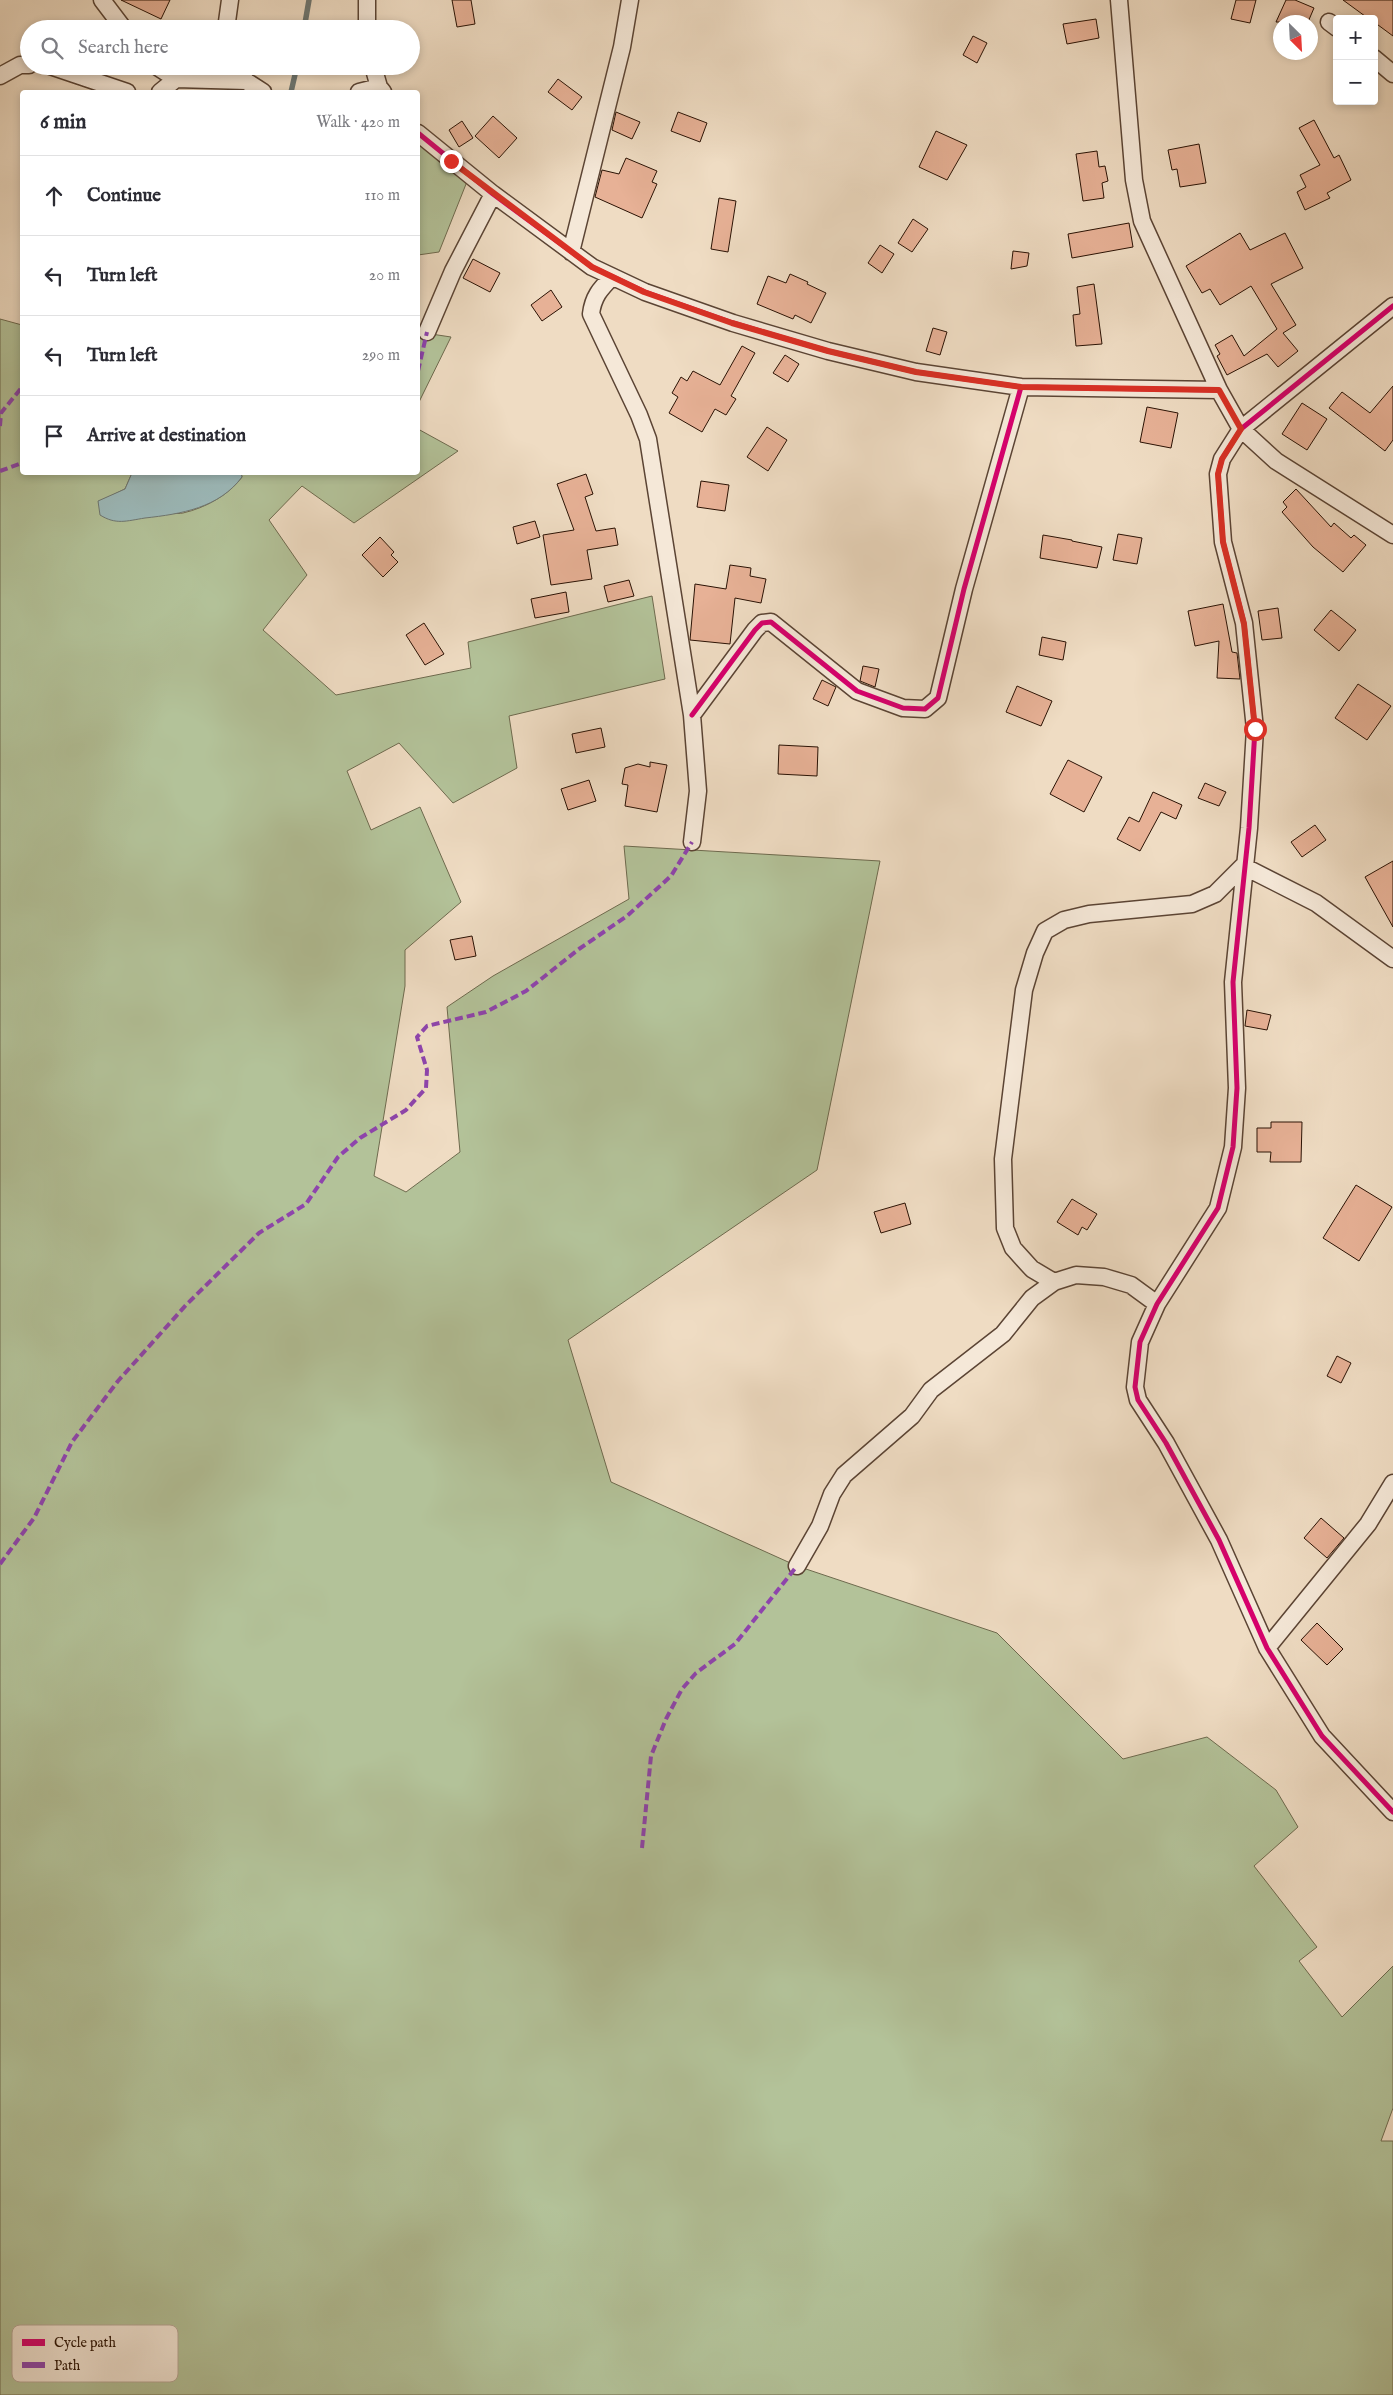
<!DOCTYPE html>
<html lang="en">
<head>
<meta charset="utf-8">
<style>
  :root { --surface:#fff; --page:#f2f2f3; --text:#2b2b33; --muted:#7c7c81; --line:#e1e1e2 }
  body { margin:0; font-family:"IM FELL English",serif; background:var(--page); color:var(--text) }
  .controls { position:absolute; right:15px; top:15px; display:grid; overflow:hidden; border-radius:5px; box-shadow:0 2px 8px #0003 }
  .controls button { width:45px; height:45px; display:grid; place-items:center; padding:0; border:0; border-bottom:1px solid var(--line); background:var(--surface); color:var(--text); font:25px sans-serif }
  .compass { position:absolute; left:1273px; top:15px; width:45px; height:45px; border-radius:50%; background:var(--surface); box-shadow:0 2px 8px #0003; rotate:156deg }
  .stop { position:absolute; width:15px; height:15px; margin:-11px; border:4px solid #d93025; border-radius:50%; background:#fff }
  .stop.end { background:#d93025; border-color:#fff; box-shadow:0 1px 5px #0008 }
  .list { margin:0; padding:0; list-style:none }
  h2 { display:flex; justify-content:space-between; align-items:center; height:65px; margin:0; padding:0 20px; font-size:21px }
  h2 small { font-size:16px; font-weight:400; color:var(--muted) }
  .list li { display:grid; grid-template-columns:32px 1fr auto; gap:15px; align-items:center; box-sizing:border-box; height:80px; padding:0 20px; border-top:1px solid var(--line) }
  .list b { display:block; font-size:19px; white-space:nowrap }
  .list em { font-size:16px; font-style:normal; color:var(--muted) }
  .icon { flex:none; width:28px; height:28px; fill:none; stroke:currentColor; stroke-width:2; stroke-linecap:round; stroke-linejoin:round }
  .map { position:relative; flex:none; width:1393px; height:2395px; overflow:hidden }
  .search { position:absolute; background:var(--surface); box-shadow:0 2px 8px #0003; left:20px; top:20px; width:400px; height:55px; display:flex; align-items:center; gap:12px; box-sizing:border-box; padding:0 18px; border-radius:28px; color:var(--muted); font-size:19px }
  .panel { position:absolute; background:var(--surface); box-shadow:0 2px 8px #0003; left:20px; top:90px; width:400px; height:385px; border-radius:5px }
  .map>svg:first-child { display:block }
  .green { fill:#b3c299; stroke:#6e6a4e }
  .water { fill:#9cbabb; stroke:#6e7772 }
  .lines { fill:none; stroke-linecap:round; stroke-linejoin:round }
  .stream { stroke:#6e7772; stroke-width:5.5 }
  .building { fill:#e7b196; stroke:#2a1204 }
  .minor-casing { stroke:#5b4434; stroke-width:19 }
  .minor { stroke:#f5e8d8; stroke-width:16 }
  .quiet { stroke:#8e44ad; stroke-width:4; stroke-dasharray:8 4; stroke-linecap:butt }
  .cycleway-casing { stroke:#f5e8d8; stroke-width:8 }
  .cycleway { stroke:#d6006c; stroke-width:5 }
  .route { stroke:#d93025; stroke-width:6 }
  .key { fill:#f5e8d8; stroke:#b8a898; stroke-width:1 }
  .key-label { font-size:14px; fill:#2a1204 }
</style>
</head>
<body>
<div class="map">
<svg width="1393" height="2395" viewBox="0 0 1393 2395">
  <rect width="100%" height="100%" fill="#efdcc3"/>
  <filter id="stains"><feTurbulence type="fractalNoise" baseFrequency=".004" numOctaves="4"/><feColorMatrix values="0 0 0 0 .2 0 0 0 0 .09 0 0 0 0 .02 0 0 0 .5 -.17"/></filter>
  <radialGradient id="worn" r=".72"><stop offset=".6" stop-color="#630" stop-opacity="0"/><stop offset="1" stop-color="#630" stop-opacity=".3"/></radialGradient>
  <!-- green -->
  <path class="green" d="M418,134L470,174L439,252L418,255Z
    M0,319L22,325V472L132,473L125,489L98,502C114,504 172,516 183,513C205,508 229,495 242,477L241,473L418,472V429L458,451L354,523L302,486L269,520L307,575L263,630L336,695L471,668L468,642L652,596L665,679L509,716L517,768L453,803L399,743L347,771L371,830L420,807L461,902L405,950V986L374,1176L406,1192L460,1152L447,1007L493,976L629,899L624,846L880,861L817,1170L568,1340L611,1482L797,1566L997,1633L1123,1759L1207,1737L1276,1790L1298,1827L1254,1866L1317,1947L1299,1961L1342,2017L1393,1966V2108L1381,2141H1393V2395H0Z
    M418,332L451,337L418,404Z"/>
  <!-- water -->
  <path class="water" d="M132,473L241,472L242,477C219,508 181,514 145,518C126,521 116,525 100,515L98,501L125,489Z"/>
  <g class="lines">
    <!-- stream -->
    <path class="stream" d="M304,29L309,0
      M291,92L297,66"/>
  </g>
  <!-- building -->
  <path class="building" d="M121,0H170L161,19Z
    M452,0H471L475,24L457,27Z
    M1236,0H1256L1250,23L1231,19Z
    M1286,0H1295L1314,8L1308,22H1276Z
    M1343,0H1393V36L1374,22V19H1369Z
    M1096,19L1099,38L1067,44L1063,24Z
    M973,36L987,43L977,63L963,55Z
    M558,79L582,97L572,110L548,92Z
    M616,112L640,122L632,139L612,130Z
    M678,112L707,123L700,142L671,131Z
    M493,116L517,138L499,158L475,136Z
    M1314,120L1334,158L1339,155L1351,180L1327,193L1330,198L1305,210L1297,192L1306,187L1300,175L1320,165L1299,128Z
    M462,121L473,138L459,147L449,130Z
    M936,131L967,145L947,180L919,167Z
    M1199,144L1206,183L1180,187L1177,169L1172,170L1168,150Z
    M1097,151L1099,167L1105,166L1108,181L1102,183L1104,198L1083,201L1076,154Z
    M626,158L657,171L652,182L657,184L642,218L595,197L602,170L619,174Z
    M719,198L736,201L728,252L711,249Z
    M913,219L928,229L912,252L898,243Z
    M1129,223L1133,247L1072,258L1068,234Z
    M1240,233L1250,250L1285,233L1303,268L1271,284L1296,325L1283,333L1298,351L1278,367L1267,354L1227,375L1217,356L1220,354L1215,345L1232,335L1244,356L1277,329L1251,286L1220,305L1210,289L1202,293L1186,266Z
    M880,245L894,254L882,273L868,263Z
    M1013,251L1029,253L1027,266L1011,269Z
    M473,259L500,273L490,292L463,278Z
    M790,274L808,282L807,284L826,293L811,323L795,315L793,319L757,304L768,276L786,283Z
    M1094,284L1102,344L1076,346L1073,315L1080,314L1077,287Z
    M551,290L562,307L542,321L531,305Z
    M933,328L947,332L940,355L926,351Z
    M742,346L755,353L731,396L736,399L726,415L715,409L702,432L669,413L678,397L672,393L681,377L687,381L693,371L720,385Z
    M785,355L799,364L788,382L773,373Z
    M1393,386V440L1385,451L1329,408L1342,392L1370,413Z
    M1302,403L1327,419L1307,450L1282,434Z
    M1147,407L1178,413L1171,448L1140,442Z
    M767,427L787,440L768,471L747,457Z
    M586,474L593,494L585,497L596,531L615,528L618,545L587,550L592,579L551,585L543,535L574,530L557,484Z
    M701,481L729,485L725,511L697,507Z
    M1296,489L1331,527L1334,523L1351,538L1354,535L1366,545L1343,572L1313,547L1282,512L1287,507L1283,502Z
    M535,521L540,537L517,544L513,527Z
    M1118,534L1142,538L1137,564L1113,560Z
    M1043,535L1072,540V541L1102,547L1097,568L1040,558Z
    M380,537L394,552L391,555L398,562L383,577L362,555Z
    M730,565L751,568L750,576L766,579L761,603L735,598L730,644L690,640L695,584L726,589Z
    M629,580L634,596L608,602L604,586Z
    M566,592L569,612L535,618L531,599Z
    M1223,604L1232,652L1237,653L1240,679L1217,678L1219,641L1195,646L1188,611Z
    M1278,608L1282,638L1262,640L1258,611Z
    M1331,610L1356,630L1339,651L1314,630Z
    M424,623L444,654L425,665L406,635Z
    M1042,637L1066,642L1063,660L1039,655Z
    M863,666L879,669L875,687L860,681Z
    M822,680L836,687L828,706L813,699Z
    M1358,684L1391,706L1367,740L1335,718Z
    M1017,686L1052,701L1041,726L1006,712Z
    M601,728L605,747L576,753L572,734Z
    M779,745L818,747L817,776L778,774Z
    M1068,760L1102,777L1084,812L1050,794Z
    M650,762L667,765L657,812L625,806L628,785L622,784L625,768L638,764L650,767Z
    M589,780L596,801L568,810L561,789Z
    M1205,783L1226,792L1219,806L1198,798Z
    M1153,792L1182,805L1176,819L1161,812L1140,851L1117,839L1129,817L1139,822Z
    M1315,825L1326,840L1302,857L1291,842Z
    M1393,861V927L1365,877Z
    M472,936L476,956L455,960L450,940Z
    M1247,1010L1271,1015L1267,1030L1245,1026Z
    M1271,1122H1302L1301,1162H1270L1271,1152H1257V1128H1271Z
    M1356,1185L1392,1207L1359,1261L1323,1238Z
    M1072,1199L1097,1214L1087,1230L1082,1227L1078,1235L1057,1222Z
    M905,1203L911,1224L881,1233L874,1212Z
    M1337,1356L1351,1363L1341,1383L1327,1376Z
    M1321,1518L1344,1538L1327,1558L1304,1538Z
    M1317,1623L1343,1649L1327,1665L1301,1640Z"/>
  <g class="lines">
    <!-- minor casing -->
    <g class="minor-casing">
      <path id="minor" d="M102,0L124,29
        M367,0V29
        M1119,0L1134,180L1142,221L1219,390L1241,429L1276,461L1393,535
        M1329,22L1337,28
        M226,29L230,0
        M1374,58L1393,74
        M50,66L127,92
        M156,66L176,79
        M236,66L246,81
        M373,66L379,87L383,92
        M0,76L20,65H29
        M160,92L176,79L246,81L263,92
        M359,92L379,87
        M418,133L493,194L592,267L645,292L733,323L828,351L916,372L1021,387L1219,390
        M571,252L622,47L630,0
        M612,277C600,289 593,297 591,314L639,415L648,439L692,715L698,791L692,842
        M1393,306L1241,429L1222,459L1218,474L1223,542L1244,623L1255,729L1249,828L1233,982L1237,1088L1233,1147L1218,1208L1157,1304L1140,1342L1135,1387L1138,1400L1166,1443L1219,1540L1267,1648L1322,1736L1393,1812
        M427,332L453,271L493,194
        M692,715L755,630L762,623L771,622L857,691L903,708L925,709L938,698L964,589L1021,387
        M1054,1282L1032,1269L1013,1248L1005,1228L1003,1159L1024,990L1035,953L1045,931L1064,920L1089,914L1192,904L1215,894L1243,866L1316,903L1393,959
        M797,1566L820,1526L832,1494L844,1475L912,1416L931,1390L1003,1334L1032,1298L1054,1282L1076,1275L1104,1277L1131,1285L1157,1304
        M1267,1648L1368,1524L1393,1483"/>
    </g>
    <!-- minor -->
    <use href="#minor" class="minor"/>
    <!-- quiet -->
    <path class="quiet" d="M418,371L427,332
      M0,426L1,413L22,387
      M0,471L22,463
      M0,1564L34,1518L72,1442L118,1381L186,1305L259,1233L306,1204L338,1157L360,1138L406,1110L426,1088L427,1070L417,1037L427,1026L486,1012L526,991L579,949L627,916L671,876L692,842
      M642,1848L651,1756L666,1719L682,1689L696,1673L735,1644L797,1566"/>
    <!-- cycleway casing -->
    <g class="cycleway-casing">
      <path id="cycleway" d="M418,133L493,194L592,267L645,292L733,323L828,351L916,372L1021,387L1219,390
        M1393,306L1241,429L1222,459L1218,474L1223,542L1244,623L1255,729L1249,828L1233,982L1237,1088L1233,1147L1218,1208L1157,1304L1140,1342L1135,1387L1138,1400L1166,1443L1219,1540L1267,1648L1322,1736L1393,1812
        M692,715L755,630L762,623L771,622L857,691L903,708L925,709L938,698L964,589L1021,387"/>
    </g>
    <!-- cycleway -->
    <use href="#cycleway" class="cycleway"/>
  </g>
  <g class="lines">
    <!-- route -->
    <path class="route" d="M451,161L592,267L644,292L732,323L828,351L916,372L1021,387L1219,390L1241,429L1222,459L1218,474L1223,542L1244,624L1255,729"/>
  </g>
  <!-- legend -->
  <rect x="12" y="2325" width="166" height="57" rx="8" class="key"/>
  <rect x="22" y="2339" width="23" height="7" fill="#d6006c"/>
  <rect x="22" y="2362" width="23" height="6" fill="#8e44ad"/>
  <g class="key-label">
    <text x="54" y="2347">Cycle path</text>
    <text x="54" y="2370">Path</text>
  </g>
  <rect width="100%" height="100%" filter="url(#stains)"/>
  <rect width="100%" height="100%" fill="url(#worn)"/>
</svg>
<div class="controls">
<button>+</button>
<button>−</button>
</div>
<svg class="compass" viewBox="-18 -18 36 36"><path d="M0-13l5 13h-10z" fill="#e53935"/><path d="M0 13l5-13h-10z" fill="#7c7c81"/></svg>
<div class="stop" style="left:1255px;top:729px"></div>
<div class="stop end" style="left:451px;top:161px"></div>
<div class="search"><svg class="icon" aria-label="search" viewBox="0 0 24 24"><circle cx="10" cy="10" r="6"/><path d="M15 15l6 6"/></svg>Search here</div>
<section class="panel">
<h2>6 min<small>Walk · 420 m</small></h2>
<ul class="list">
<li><svg class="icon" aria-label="ahead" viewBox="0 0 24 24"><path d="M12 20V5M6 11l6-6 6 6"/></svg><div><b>Continue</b></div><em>110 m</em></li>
<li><svg class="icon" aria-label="left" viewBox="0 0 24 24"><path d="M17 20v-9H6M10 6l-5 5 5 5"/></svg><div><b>Turn left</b></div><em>20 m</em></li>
<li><svg class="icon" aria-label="left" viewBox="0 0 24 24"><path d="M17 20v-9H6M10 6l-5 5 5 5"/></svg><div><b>Turn left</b></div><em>290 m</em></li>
<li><svg class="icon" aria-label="arrive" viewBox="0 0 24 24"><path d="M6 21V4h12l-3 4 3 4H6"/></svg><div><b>Arrive at destination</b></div></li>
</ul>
</section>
</div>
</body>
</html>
